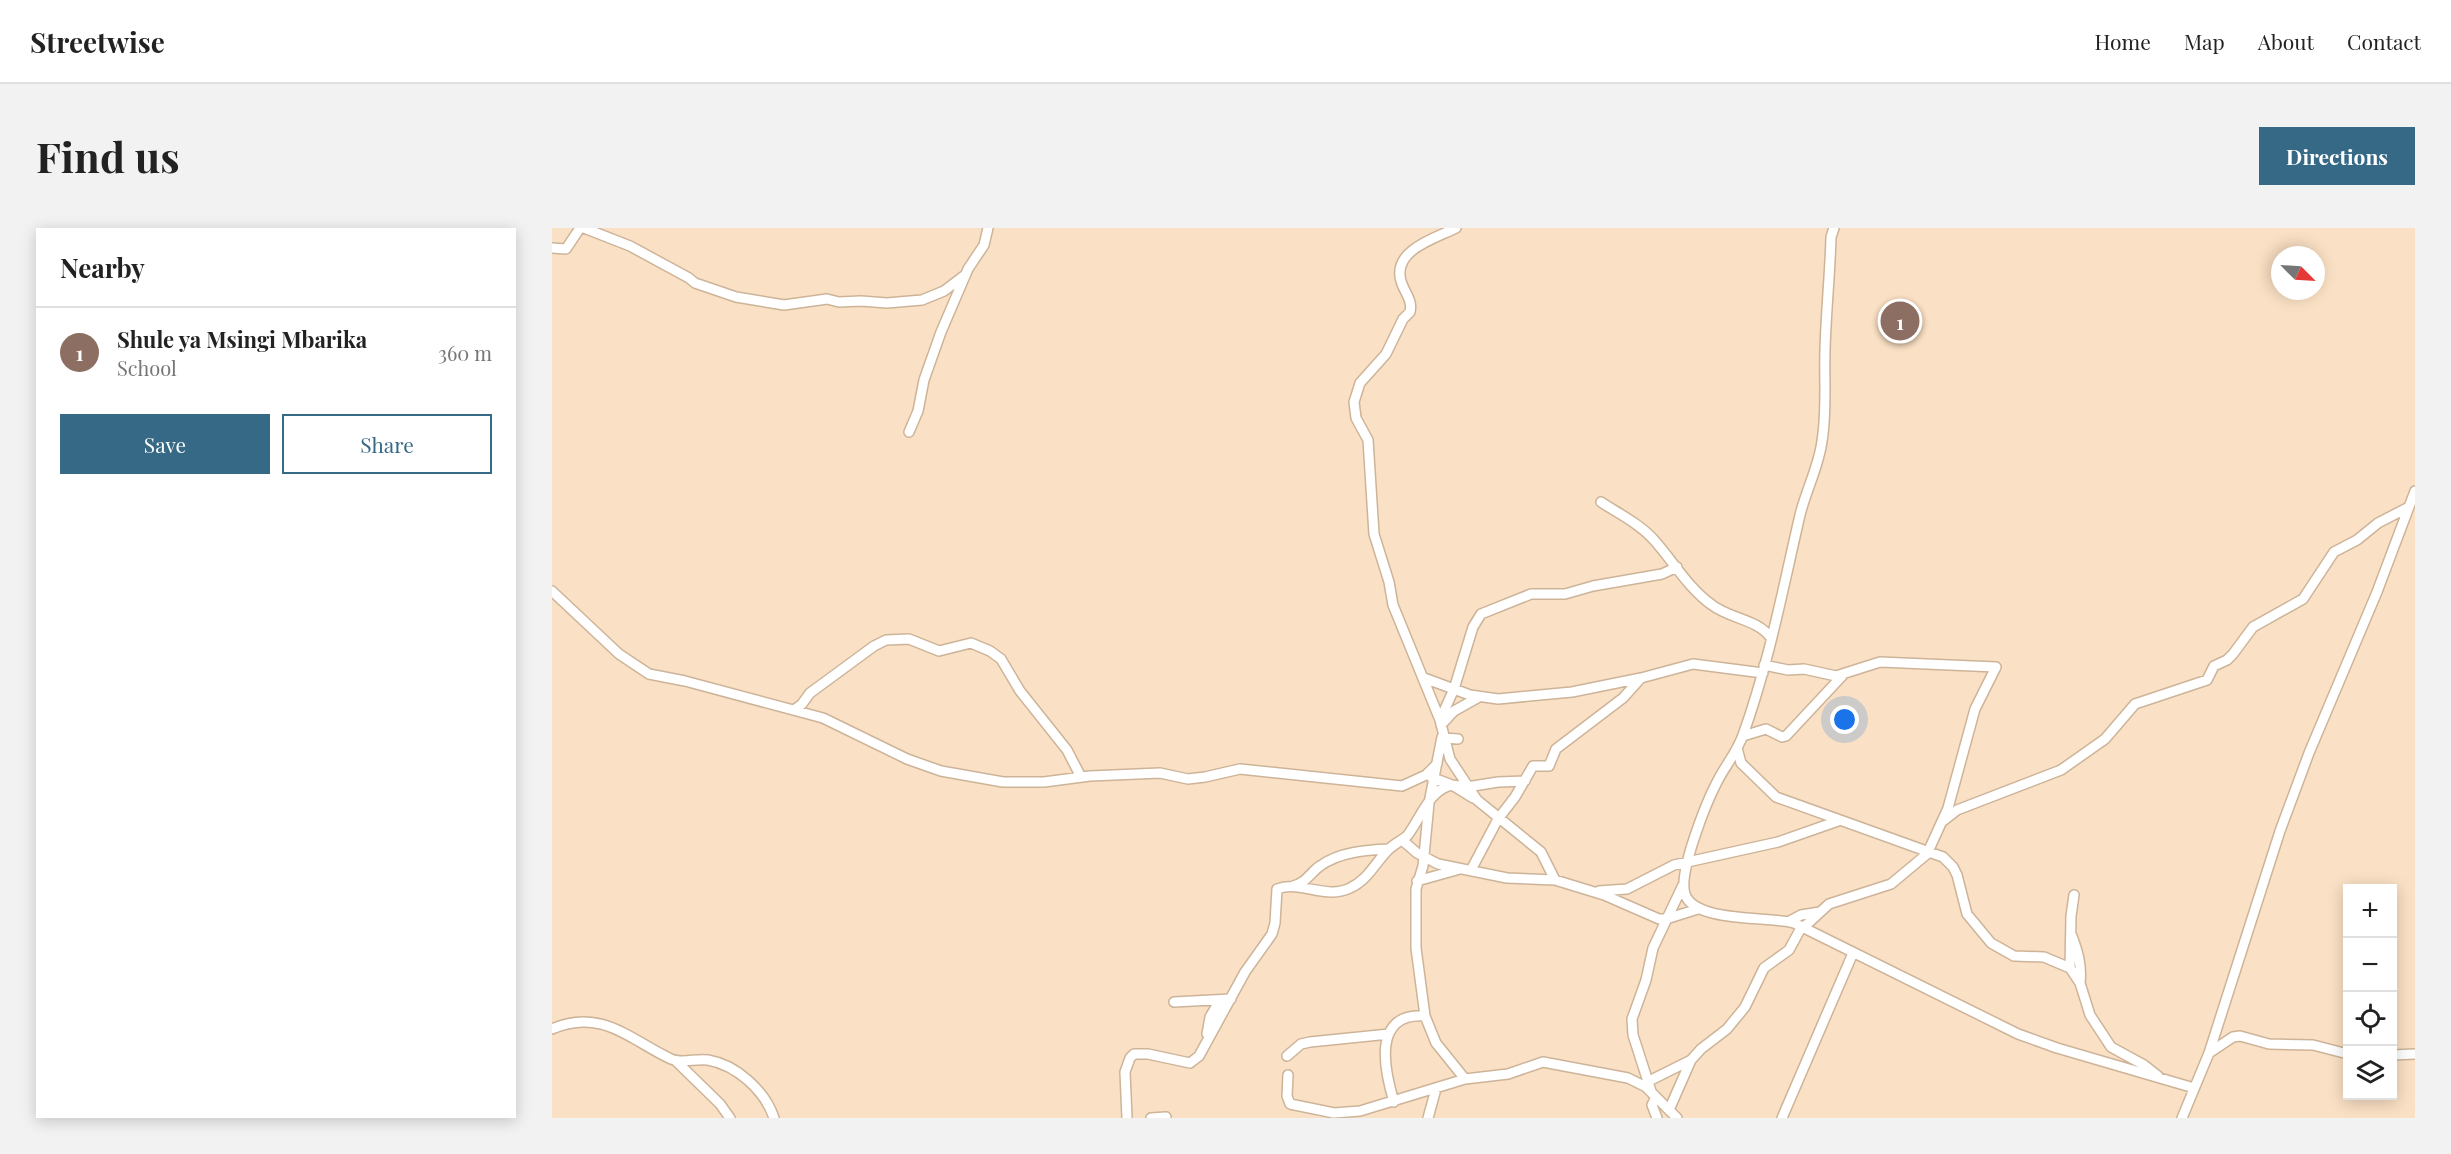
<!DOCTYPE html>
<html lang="en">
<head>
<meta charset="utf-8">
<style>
  :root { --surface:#fff; --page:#f2f2f2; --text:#222; --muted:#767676; --line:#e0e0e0; --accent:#366986 }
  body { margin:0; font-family:"Playfair Display",serif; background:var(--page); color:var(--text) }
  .controls { position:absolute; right:18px; bottom:18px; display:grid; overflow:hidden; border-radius:0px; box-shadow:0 3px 15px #0003 }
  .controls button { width:54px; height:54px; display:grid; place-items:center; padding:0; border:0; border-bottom:2px solid var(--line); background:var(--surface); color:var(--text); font:30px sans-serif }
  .compass { position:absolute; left:1719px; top:18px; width:54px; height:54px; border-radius:50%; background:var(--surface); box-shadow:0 3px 15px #0003; rotate:114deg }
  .you { position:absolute; left:1293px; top:492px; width:21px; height:21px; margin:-15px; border:4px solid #fff; border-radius:50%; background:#1a73e8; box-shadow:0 0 0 9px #1a73e833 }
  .badge { display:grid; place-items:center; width:39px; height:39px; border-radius:50%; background:var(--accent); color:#fff; font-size:20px; font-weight:700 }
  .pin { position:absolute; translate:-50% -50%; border:3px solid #fff; box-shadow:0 2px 6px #0006 }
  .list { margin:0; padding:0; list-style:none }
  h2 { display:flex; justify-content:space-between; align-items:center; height:78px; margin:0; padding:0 24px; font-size:26px }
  h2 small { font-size:20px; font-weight:400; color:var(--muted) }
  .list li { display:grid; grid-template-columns:39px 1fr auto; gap:18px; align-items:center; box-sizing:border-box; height:90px; padding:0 24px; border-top:2px solid var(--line) }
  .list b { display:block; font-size:22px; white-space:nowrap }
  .list p { margin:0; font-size:20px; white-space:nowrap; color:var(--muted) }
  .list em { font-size:20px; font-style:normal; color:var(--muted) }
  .actions { display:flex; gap:12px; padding:18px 24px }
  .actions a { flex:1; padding:14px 0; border:2px solid var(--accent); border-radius:0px; text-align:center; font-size:21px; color:var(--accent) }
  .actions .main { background:var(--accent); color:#fff }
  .icon { flex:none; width:33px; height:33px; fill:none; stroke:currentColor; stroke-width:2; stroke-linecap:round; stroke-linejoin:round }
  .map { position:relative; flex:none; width:1863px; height:890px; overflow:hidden; border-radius:0px }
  header { display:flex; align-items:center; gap:36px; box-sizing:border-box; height:84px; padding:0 30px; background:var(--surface); border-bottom:2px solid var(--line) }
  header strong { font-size:28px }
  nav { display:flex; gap:33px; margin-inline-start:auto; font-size:21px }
  .intro { display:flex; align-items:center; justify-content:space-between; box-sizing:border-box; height:144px; padding:0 36px }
  h1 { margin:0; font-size:42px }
  .button { padding:15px 27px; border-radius:0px; background:var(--accent); color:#fff; font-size:21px; font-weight:700 }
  main { display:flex; gap:36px; padding:0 36px }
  aside { flex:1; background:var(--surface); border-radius:0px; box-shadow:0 3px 15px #0003 }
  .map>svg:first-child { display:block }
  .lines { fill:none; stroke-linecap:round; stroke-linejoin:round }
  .minor-casing { stroke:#cdb499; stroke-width:12 }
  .minor { stroke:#fff; stroke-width:9 }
</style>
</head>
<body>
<header>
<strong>Streetwise</strong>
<nav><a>Home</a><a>Map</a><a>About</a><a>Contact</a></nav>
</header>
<div class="intro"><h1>Find us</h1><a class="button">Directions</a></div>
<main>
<aside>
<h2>Nearby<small></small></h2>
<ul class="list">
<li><span class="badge" style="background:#8d6e63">1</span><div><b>Shule ya Msingi Mbarika</b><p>School</p></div><em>360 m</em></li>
</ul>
<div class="actions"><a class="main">Save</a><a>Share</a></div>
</aside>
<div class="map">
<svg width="1863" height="890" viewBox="0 0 1863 890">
  <rect width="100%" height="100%" fill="#fae0c4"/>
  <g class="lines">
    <!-- minor casing -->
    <g class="minor-casing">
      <path id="minor" d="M32,0L78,18L137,50L143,55L184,69L232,77L275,71L287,74L309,73L335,75L370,72L392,63L413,47
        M904,0C884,10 840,22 849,53C852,64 861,72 858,84L851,91L834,126L808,155L802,174L804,190L816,212L822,306L837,354L841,377L888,492L898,531L925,572L989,624L1003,652L1052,667L1107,691H1114L1146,681
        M1282,0L1279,9C1278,46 1274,84 1273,122C1272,152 1275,183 1270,213C1267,238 1254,262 1248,287C1231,360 1217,435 1191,507C1185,524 1173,538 1165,554C1154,575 1126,645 1133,666C1142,695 1217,688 1242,695L1466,806L1505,820L1642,860
        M0,20L14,21L28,0
        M357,204L366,183L372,152L389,104L416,41L432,17L436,0
        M1049,274C1067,286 1088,296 1102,312C1121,333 1136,360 1160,377C1178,391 1206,391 1219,410
        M0,363L67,426L97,446L133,453L271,490L355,531L389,543L451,554H492L538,548L608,545L636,551L653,549L688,541L850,558L874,547L885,536
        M1212,437L1236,442L1252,441L1284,448L1328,434L1444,439
        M872,450L918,467L946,471L1020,464L1089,450L1141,436L1211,445
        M242,482L250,476L258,465L322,418L334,412L357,411L387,423L419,415L438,423L449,431L468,463L515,522L529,549
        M888,492L902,461L921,399L929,386L979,366H1013L1041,358L1110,346L1125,339
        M889,497L902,483L927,469
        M1191,508L1214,501L1230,509L1234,508L1291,447
        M890,509L877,575L871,638L864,661V720L873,788L884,815L913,851
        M892,510L906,511
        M1185,520L1189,535L1224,569L1391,629L1401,639L1405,647L1415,686L1439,715L1462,728L1492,729L1518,740L1528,755L1538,787L1559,819L1592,837L1606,848
        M879,549L900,557L915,559L946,554L973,553
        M1391,593L1405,582L1509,542L1553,511L1583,476L1655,452L1662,438L1675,432L1681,426L1701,399L1751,371L1782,324L1805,312L1826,295L1857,279
        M850,612L865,625L886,636L955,650L1003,652
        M919,642L946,591L963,569L981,538H997L1004,521L1071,470L1089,450
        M865,653L908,641
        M741,658C754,655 758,645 768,638C787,624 814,622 837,621
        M1047,663L1075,661L1122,637L1226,614L1286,593
        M1238,693L1249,687L1268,684
        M1252,699L1277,676L1339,656L1375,626L1396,580L1423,481L1444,439
        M1520,708C1526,724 1530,738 1528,755
        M1518,740L1519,688L1522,667
        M622,774L679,771
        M0,801C49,779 80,813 119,831C130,836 144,830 156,832C185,837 213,863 222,890
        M655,806L658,789L668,772
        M1657,825L1681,809L1688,808L1717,816L1761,817L1796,826
        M1840,827L1863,826
        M735,828L749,816L758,814L837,806
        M124,833L168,876L178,890
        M736,847L735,868L738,876L782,885L808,883L913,851L956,846L991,834L1076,850L1094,859L1125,890
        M1097,853L1139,832
        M1099,863L1081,807L1080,791L1094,752L1101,720L1131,657
        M1104,869L1100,877L1105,890
        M842,874C832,841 820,784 873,788
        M1117,882L1139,832L1149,821L1175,801L1193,779L1212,740L1237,722L1250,698
        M575,890L573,844L578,830L582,826H596L638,835L647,828L693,744L720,706L723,695L725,661C749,652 774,672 798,660C816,652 823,635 836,622C842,616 849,613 855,608C868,592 877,561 900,557L921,570
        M599,890L614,889
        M876,890L884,861
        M1230,890L1301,725
        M1630,890L1657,825L1728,603L1757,525L1825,364L1863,263"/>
    </g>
    <!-- minor -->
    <use href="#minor" class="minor"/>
  </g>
</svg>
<div class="controls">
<button>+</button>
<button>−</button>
<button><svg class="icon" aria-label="locate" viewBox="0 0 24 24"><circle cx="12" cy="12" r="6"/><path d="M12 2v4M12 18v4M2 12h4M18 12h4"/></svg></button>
<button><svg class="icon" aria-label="layers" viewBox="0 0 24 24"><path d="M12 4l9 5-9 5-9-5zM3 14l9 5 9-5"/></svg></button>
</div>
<svg class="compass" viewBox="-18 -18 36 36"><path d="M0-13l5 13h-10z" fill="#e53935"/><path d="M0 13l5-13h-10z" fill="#767676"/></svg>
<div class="you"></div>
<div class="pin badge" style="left:1348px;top:93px;background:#8d6e63">1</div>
</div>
</main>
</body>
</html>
